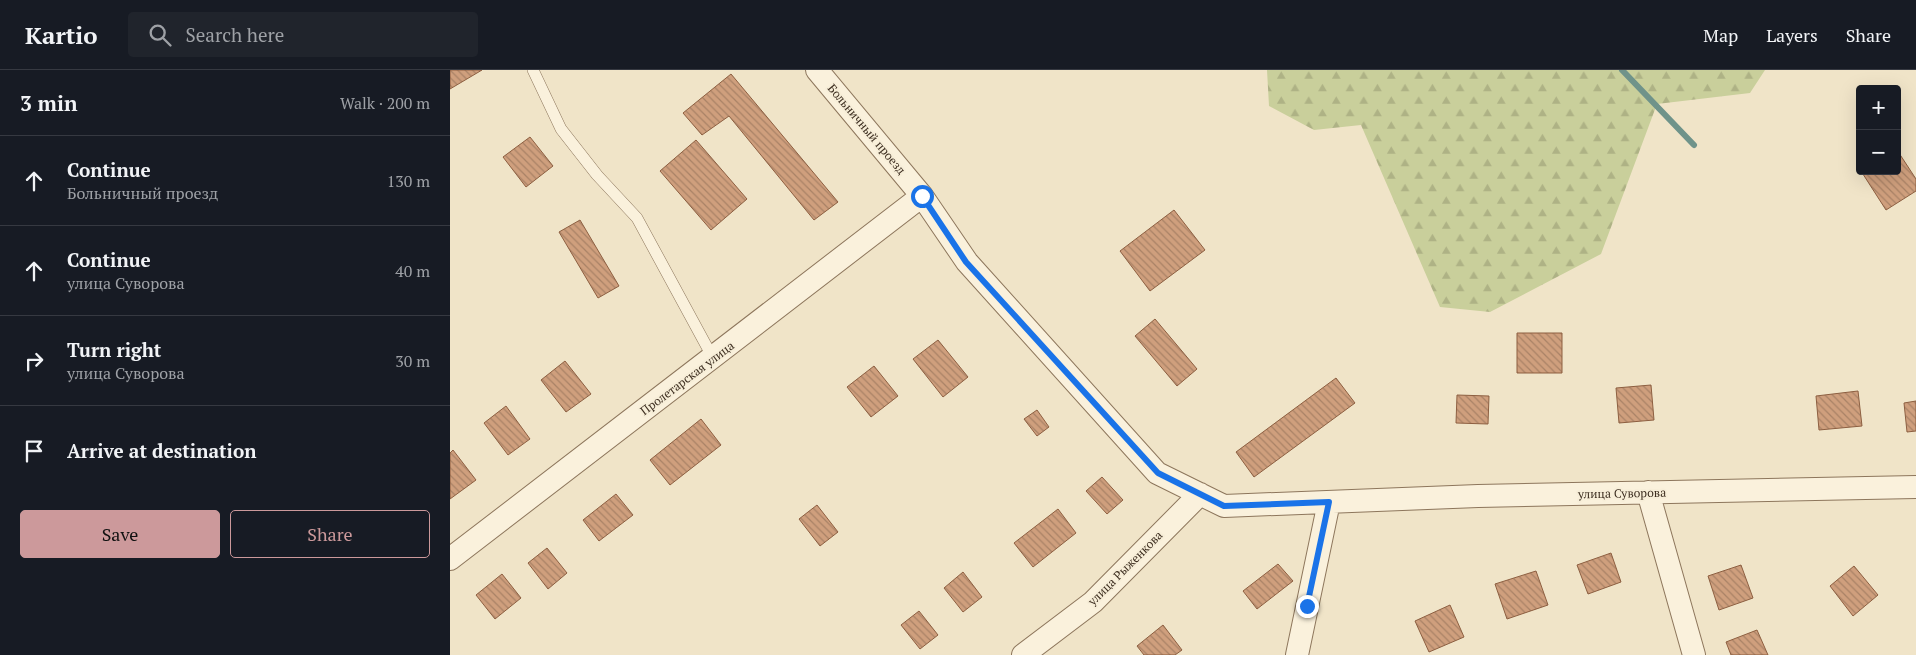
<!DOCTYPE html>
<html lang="en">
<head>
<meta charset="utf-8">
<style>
  :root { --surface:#171b24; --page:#20242c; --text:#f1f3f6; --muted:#9ea1a6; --line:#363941; --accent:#cc999b }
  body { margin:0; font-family:"PT Serif",serif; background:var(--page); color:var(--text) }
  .controls { position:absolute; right:15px; top:15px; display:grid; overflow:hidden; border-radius:5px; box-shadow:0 5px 20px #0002 }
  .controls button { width:45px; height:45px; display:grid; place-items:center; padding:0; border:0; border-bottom:1px solid var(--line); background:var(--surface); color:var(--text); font:25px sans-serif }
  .stop { position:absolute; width:15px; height:15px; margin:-11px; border:4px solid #1a73e8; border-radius:50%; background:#fff }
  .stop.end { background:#1a73e8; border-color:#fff; box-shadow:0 1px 5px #0008 }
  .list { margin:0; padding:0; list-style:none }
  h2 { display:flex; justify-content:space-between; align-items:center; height:65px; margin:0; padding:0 20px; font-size:21px }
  h2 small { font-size:16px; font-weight:400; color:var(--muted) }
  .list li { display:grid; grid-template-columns:32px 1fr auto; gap:15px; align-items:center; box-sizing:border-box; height:90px; padding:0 20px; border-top:1px solid var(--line) }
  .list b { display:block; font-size:19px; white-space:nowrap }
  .list p { margin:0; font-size:16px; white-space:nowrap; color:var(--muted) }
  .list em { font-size:16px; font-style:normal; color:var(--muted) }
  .actions { display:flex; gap:10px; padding:15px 20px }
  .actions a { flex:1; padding:11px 0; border:1px solid var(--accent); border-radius:5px; text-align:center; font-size:18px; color:var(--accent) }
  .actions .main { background:var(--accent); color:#111 }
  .icon { flex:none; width:28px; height:28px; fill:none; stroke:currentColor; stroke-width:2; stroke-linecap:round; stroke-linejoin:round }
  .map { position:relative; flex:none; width:1466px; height:585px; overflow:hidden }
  header { display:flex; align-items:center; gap:30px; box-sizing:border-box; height:70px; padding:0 25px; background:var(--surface); border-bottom:1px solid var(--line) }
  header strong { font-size:24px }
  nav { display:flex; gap:28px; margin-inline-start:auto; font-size:18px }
  .search { width:350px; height:45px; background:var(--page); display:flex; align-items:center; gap:12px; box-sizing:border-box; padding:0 18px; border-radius:5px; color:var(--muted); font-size:19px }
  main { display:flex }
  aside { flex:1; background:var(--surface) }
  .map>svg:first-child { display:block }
  .forest { fill:url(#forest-firs) }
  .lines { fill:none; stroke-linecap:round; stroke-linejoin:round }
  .stream { stroke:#6f938a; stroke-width:6 }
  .building { fill:url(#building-back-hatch); stroke:#8d5f41 }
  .lane-casing { stroke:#8d765c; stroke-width:12 }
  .street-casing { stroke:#8d765c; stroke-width:24 }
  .lane { stroke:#faf1dc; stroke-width:11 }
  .street { stroke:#faf1dc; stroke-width:22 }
  .route { stroke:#1a73e8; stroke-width:6 }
  .labels { text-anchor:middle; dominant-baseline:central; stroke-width:4; stroke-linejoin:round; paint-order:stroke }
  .street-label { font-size:12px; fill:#3d2e20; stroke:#f7eed8 }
</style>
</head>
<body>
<header>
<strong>Kartio</strong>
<div class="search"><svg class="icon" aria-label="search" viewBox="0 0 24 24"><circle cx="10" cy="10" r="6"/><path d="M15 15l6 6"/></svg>Search here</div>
<nav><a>Map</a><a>Layers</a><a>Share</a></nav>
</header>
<main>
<aside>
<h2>3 min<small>Walk · 200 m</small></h2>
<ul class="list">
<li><svg class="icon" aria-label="ahead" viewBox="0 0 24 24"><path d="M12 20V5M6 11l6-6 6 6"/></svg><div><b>Continue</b><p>Больничный проезд</p></div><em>130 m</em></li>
<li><svg class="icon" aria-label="ahead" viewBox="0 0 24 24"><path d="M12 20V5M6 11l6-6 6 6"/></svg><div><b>Continue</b><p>улица Суворова</p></div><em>40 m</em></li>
<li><svg class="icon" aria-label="right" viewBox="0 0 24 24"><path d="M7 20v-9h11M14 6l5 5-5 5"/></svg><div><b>Turn right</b><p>улица Суворова</p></div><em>30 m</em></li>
<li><svg class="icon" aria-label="arrive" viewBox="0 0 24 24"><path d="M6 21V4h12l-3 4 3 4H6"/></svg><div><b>Arrive at destination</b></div></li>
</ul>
<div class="actions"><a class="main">Save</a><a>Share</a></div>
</aside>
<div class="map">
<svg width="1466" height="585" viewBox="0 0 1466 585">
  <defs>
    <pattern id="forest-firs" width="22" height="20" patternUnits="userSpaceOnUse" patternTransform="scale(1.25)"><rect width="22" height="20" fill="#c9cf9b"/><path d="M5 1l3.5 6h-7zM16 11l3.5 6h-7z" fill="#aeb285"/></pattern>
    <pattern id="building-back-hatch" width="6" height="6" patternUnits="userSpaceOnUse" patternTransform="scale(1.25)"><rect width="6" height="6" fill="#cf9f7d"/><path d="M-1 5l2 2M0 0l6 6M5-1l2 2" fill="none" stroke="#a98266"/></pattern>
  </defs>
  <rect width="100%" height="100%" fill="#f0e4c8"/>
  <!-- forest -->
  <path class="forest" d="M817,0H1315L1300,23L1207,34L1151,184L1040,242L990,237L911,55L864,60L819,36Z"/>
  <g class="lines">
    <!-- stream -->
    <path class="stream" d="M1172,0L1244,75"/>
  </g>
  <!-- building -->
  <path class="building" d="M0,0H32L0,19Z
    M281,4L388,132L364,150L279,46L252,65L233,43Z
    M80,67L103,96L76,117L53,87Z
    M246,70L297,129L261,160L210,101Z
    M1447,80L1466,109V121L1436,140L1411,101H1447Z
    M724,140L755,180L700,221L670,181Z
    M130,150L169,216L148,228L109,162Z
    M705,249L747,299L727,316L685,266Z
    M1067,263H1112V303H1067Z
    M488,270L518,307L493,327L463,289Z
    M115,291L141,324L116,342L91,310Z
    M424,296L448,326L421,347L397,317Z
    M886,308L905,333L804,407L786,382Z
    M1201,315L1204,350L1169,353L1166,318Z
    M1408,321L1412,356L1369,360L1366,326Z
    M1007,325L1039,326L1038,354L1006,353Z
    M1466,331V361L1457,362L1454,333Z
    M56,336L80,369L58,385L34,353Z
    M587,340L599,357L587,366L574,349Z
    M251,349L271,375L220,415L200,390Z
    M3,380L26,410L0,429V383Z
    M652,407L673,430L657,444L636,421Z
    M166,424L183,445L149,471L133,450Z
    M367,435L388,462L370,476L349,449Z
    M608,439L626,463L583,497L564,473Z
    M97,478L117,503L98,519L78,493Z
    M1161,483L1171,512L1138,524L1127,495Z
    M828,494L843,511L807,539L793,521Z
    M1291,495L1303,528L1269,540L1258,506Z
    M1404,496L1428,525L1403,546L1380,516Z
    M1086,501L1098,535L1057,549L1045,514Z
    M513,502L532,527L513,542L494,518Z
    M52,504L71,528L45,549L26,525Z
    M1000,535L1014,567L979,582L965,551Z
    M469,541L488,565L470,579L451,555Z
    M713,555L732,580L725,585H694L687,576Z
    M1307,560L1318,585H1281L1276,572Z"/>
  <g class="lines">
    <!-- lane casing -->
    <g class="lane-casing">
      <path id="lane" d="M83,0L111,59L147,105L187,148L263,288"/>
    </g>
    <!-- street casing -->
    <g class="street-casing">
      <path id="street" d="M367,0L472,126L517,192L707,403L774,436L1028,426L1466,417
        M1198,422L1244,585
        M0,489L472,126
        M573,585L643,532L750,424
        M847,585L879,432"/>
    </g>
    <!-- lane -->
    <use href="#lane" class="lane"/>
    <!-- street -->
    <use href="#street" class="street"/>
  </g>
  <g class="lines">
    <!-- route -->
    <path class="route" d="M472,126L516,192L708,403L774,436L879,432L857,536"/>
  </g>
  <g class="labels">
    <!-- street labels -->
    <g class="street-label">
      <text transform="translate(417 59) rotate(50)">Больничный проезд</text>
      <text transform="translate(237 308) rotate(-37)">Пролетарская улица</text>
      <text transform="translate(1172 423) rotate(-1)">улица Суворова</text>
      <text transform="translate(675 498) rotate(-45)">улица Рыженкова</text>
    </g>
  </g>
</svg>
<div class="controls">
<button>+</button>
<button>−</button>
</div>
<div class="stop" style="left:472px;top:126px"></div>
<div class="stop end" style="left:857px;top:536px"></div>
</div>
</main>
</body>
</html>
